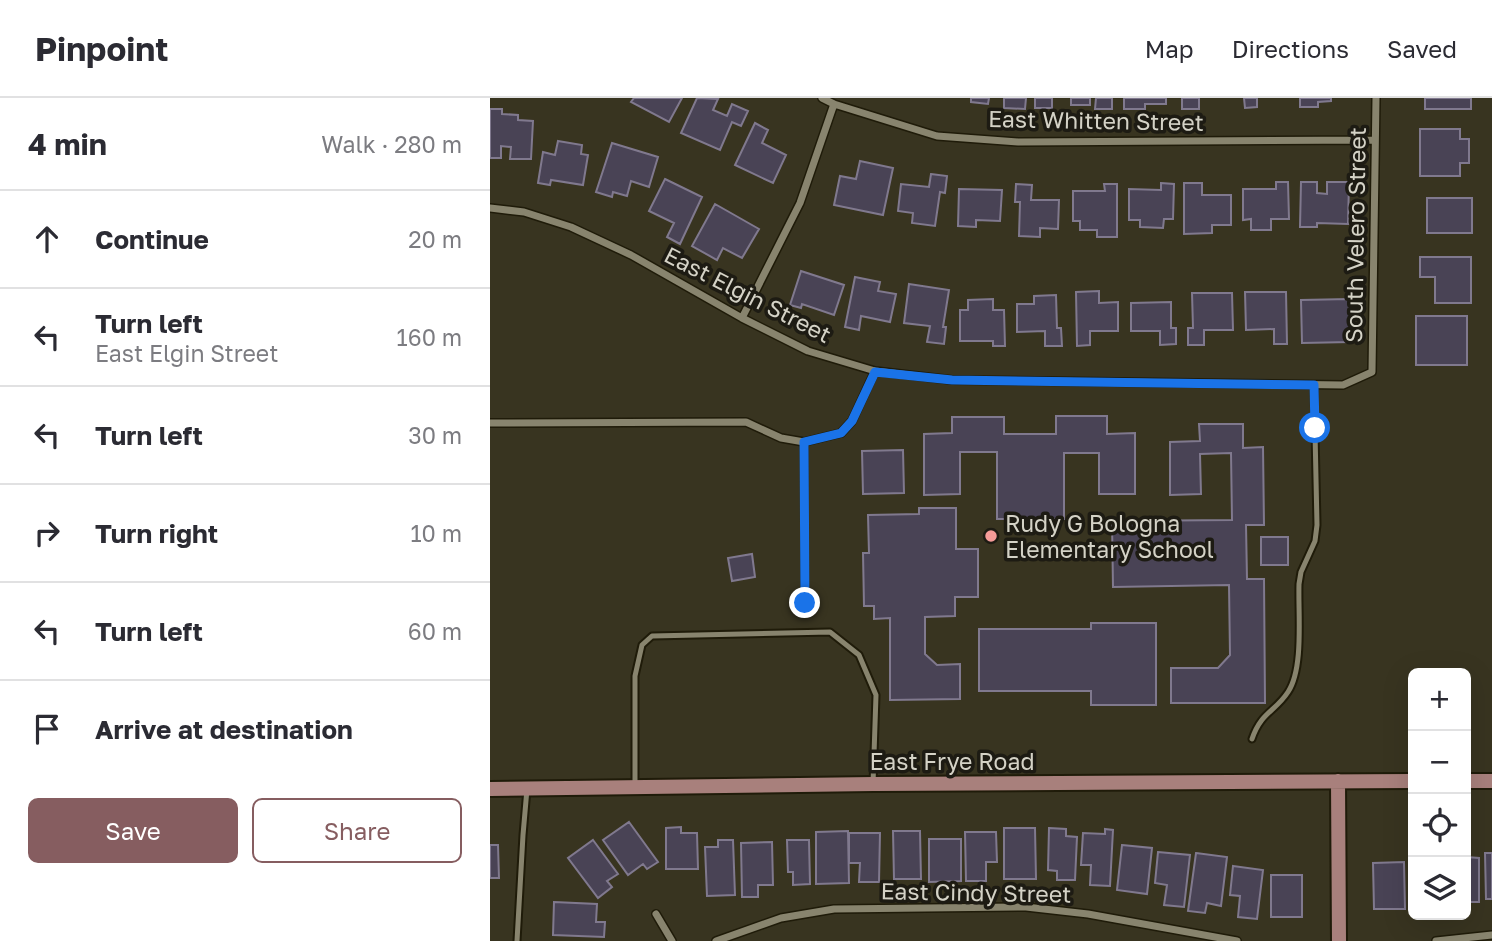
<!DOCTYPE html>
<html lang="en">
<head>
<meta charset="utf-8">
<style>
  :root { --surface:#fff; --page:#f7f7f7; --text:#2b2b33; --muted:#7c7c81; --line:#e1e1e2; --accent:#865d60 }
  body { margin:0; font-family:"Golos Text",sans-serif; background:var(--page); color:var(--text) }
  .controls { position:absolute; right:21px; bottom:21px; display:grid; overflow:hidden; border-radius:10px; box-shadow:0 7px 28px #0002 }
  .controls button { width:63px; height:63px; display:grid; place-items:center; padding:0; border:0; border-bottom:2px solid var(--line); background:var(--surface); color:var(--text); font:35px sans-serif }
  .stop { position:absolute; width:21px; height:21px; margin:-16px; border:5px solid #1a73e8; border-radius:50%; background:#fff }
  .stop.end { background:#1a73e8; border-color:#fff; box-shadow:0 2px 7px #0008 }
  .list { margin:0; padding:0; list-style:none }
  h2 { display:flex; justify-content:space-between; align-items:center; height:91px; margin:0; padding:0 28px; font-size:30px }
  h2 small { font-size:23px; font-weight:400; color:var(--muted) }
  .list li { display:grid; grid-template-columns:46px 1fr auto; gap:21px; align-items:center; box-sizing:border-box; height:98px; padding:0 28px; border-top:2px solid var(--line) }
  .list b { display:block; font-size:26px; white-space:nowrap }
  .list p { margin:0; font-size:23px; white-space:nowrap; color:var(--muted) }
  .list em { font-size:23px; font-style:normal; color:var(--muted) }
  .actions { display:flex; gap:14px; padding:21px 28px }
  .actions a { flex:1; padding:16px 0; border:2px solid var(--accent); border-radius:10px; text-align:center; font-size:24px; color:var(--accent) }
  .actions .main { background:var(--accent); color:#fff }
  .icon { flex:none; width:38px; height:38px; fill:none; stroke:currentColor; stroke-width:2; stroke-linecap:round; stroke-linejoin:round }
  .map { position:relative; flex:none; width:1002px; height:843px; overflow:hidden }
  header { display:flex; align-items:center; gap:42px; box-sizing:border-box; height:98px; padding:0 35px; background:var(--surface); border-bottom:2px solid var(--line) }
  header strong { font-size:33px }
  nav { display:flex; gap:38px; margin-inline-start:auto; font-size:24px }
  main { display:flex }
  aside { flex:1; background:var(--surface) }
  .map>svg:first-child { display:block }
  .building { fill:#494355; stroke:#80798e; stroke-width:2 }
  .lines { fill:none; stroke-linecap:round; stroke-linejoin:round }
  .lane-casing { stroke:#1f1b09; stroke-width:9 }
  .street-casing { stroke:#1f1b09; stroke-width:10 }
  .secondary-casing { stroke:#1f1b09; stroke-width:18 }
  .lane { stroke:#88846e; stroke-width:5 }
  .street { stroke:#88846e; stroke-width:7 }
  .secondary { stroke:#a8807c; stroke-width:14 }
  .route { stroke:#1a73e8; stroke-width:9 }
  .poi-dot { fill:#f59b98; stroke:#1d1b13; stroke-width:2.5 }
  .labels { text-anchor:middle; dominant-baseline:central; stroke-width:7; stroke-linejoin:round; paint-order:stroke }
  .street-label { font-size:23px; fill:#d4d2c6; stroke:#1d1b13 }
  .poi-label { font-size:23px; fill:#d4d2c6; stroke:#1d1b13; text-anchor:start }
</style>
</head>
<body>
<header>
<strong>Pinpoint</strong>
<nav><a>Map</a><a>Directions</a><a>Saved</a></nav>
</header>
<main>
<aside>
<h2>4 min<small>Walk · 280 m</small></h2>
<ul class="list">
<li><svg class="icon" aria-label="ahead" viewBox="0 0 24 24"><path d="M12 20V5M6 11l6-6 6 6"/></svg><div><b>Continue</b></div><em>20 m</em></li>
<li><svg class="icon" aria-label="left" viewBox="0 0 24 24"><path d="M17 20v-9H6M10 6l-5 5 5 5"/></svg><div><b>Turn left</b><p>East Elgin Street</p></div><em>160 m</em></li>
<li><svg class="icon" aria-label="left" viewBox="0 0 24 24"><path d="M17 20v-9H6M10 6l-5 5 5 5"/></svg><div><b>Turn left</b></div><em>30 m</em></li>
<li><svg class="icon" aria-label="right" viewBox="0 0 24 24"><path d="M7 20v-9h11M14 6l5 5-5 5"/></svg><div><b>Turn right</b></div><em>10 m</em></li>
<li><svg class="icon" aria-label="left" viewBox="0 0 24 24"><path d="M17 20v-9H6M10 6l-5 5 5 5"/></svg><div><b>Turn left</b></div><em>60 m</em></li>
<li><svg class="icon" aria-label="arrive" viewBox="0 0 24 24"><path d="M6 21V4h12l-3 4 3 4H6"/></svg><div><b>Arrive at destination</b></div></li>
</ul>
<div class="actions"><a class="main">Save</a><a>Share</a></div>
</aside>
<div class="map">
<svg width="1002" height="843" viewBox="0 0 1002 843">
  <rect width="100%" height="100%" fill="#383420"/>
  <!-- building -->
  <path class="building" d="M144,0H192L179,24L141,4Z
    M207,0L228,1L223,12L237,18L242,6L258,13L251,28L242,24L230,52L191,35Z
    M481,0H499L498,6L481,4Z
    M514,0H536L535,11L514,10Z
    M545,0H562V10H545Z
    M581,0H600V7H581Z
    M606,0H622V11H605Z
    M634,0H676V6H655V11H634Z
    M692,0H709V11H692Z
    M754,0H767V9L755,10Z
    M810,0H841V3L828,4V9H810Z
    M935,0H981V11H935Z
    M0,11H12V16L28,17V22L43,23L41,61H20L21,49L11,48V60H0Z
    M265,25L278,32L272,45L296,57L283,85L245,67Z
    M930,31H970V41H979V65H970V78H930Z
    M68,43L92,47L91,56L98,57L93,87L61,82L60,87L48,85L53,54L65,57Z
    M122,45L168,59L159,89L141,83L137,98L123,94L122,99L106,94Z
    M370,63L403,70L393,117L344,107L350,78L366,81Z
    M441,76L457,78L455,95L450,94L445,128L422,125L423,115L408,113L411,86L439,89Z
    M175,81L212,99L190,146L177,139L184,125L159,113Z
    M786,84H798L799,121H781V132H761V121L753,122V91H786Z
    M811,84H827V95L837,96V84H859L858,126L827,125V129H810Z
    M671,85L684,86L683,121H674L673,130L650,129V122H639V91L671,92Z
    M694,85H712V97H741V127H722V135L694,136Z
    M526,86L542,87L541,102H569L568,131L550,130V139L529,138L530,104H525Z
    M614,86H627V139H607V132H590V123H583V93H615Z
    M469,91L512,92L510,123L486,122V129L468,128Z
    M937,100H982V135H937Z
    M225,106L269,131L252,160L233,150L227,162L202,148Z
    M930,159H981V205H945V179H930Z
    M311,173L354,187L344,217L312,206L311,210L300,207Z
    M365,179L390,184L388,193L406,196L400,224L371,218L369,232L355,229Z
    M419,186L459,192L453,229H456L454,246L437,244L440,228L414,225Z
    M609,193V205L628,204V233H600V247L587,248L586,194Z
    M755,194H796L797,246H784V231L756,232Z
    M702,195H742L743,232H714V247H698V230H703Z
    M566,197L567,230H571L572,248H555V233L527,234V206H544V198Z
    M503,201V212H514L515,248H503V243H470V212H478V202Z
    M859,201L860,244L812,245L811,202Z
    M681,204V230H686V246L670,247V233H641V205Z
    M926,218H977V267H926Z
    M566,318H617V336L645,335V396H609V355H574V421H507V354H470V396L434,397V336L462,335V319H514V336H566Z
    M709,326H753V350L773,349L774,427H756L757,481H774L775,605H681V570H728L740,557L739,487L623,489L622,423L742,422L741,355L710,356L711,396L680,397V344L710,343Z
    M413,352L414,395L373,396L372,353Z
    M429,410H466V451H488V499H465V518L435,519V556L447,567L470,566V601L400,602V520L384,521V508H374L373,455H379L378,417L429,416Z
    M771,439H798V467H771Z
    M262,456L265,479L242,483L238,460Z
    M601,525H666V607H601V593H489V531H601Z
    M139,724L168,764L157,771L153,766L138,777L113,742Z
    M191,729V735H207L208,771H176V730Z
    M514,730H545L546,781H514Z
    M559,730L576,731V738L587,739L585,782H567V773L558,772Z
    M615,731L623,732L620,788L600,787L601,767H591L593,735L615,736Z
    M358,733L359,785L326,786V734Z
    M403,733H430L431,781H404Z
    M475,734H506L507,764H496V783H476Z
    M359,735H390L389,784H369L370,765H359Z
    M439,741H471V783L439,784Z
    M103,742L128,776L117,783L122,789L108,800L78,760Z
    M228,742H243L245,797L217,798L215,749H228Z
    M297,742H319L320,786L303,787V774H298Z
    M282,744L283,787H268V799H252L251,745Z
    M0,747H8L9,780H0Z
    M632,747L662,750L657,796L627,792Z
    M668,754L700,757L694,809L674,807L677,787L665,785Z
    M706,755L737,759L731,808L717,805L715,815L698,813Z
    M995,755H1002V801H996Z
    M976,759L989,760V804H976Z
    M914,764L915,811H884L883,765Z
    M743,768L773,772L767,821L748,819L750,798L740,797Z
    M781,777H812V819H781Z
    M64,804L107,806L106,824H115L114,839L63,837Z"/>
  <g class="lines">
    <!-- lane casing -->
    <g class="lane-casing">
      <path id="lane" d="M314,344L315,505
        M762,641C771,614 785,614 798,594C814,570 808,516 809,486L811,474L825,443L827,427L824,287
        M145,686V578L152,547L162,538L340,534L369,557L386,597L383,686
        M27,843L33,737L37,691"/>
    </g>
    <!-- street casing -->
    <g class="street-casing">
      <path id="street" d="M332,0L344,6L447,38L528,44L885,42
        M0,110L34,114L81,129L141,157L252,220L318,253L385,273L462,282L853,287L882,274L886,0
        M252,220L310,105L344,6
        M0,325L256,324L291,340L314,344L351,335L362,323L385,273
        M166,816L182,843
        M226,843L291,820L344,811L536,809L598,816L747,843
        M946,843L1002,837"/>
    </g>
    <!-- secondary casing -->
    <g class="secondary-casing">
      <path id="secondary" d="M848,683L849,843
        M976,683H1002
        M0,691L383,686L923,683"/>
    </g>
    <!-- lane -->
    <use href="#lane" class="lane"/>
    <!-- street -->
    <use href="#street" class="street"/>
    <!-- secondary -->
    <use href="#secondary" class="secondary"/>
  </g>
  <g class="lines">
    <!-- route -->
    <path class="route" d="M315,505L314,344L351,335L362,323L385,274L462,282L824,287L825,330"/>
  </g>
  <!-- markers -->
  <circle class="poi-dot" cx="501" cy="438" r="7"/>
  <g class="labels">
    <!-- street labels -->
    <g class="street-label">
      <text transform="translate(606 22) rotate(1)">East Whitten Street</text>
      <text transform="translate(865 137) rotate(-89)">South Velero Street</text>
      <text transform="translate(258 196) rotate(27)">East Elgin Street</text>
      <text x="462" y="663">East Frye Road</text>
      <text transform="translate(486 794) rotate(1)">East Cindy Street</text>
    </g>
    <!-- poi labels -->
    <g class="poi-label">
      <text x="515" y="425">Rudy G Bologna<tspan x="515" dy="26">Elementary School</tspan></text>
    </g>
  </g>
</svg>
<div class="controls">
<button>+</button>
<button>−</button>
<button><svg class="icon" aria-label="locate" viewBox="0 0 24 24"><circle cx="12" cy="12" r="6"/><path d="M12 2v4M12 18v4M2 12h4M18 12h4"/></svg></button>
<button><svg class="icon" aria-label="layers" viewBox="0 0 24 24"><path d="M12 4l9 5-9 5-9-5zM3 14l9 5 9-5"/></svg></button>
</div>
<div class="stop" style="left:825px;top:330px"></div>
<div class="stop end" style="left:315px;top:505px"></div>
</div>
</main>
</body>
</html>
